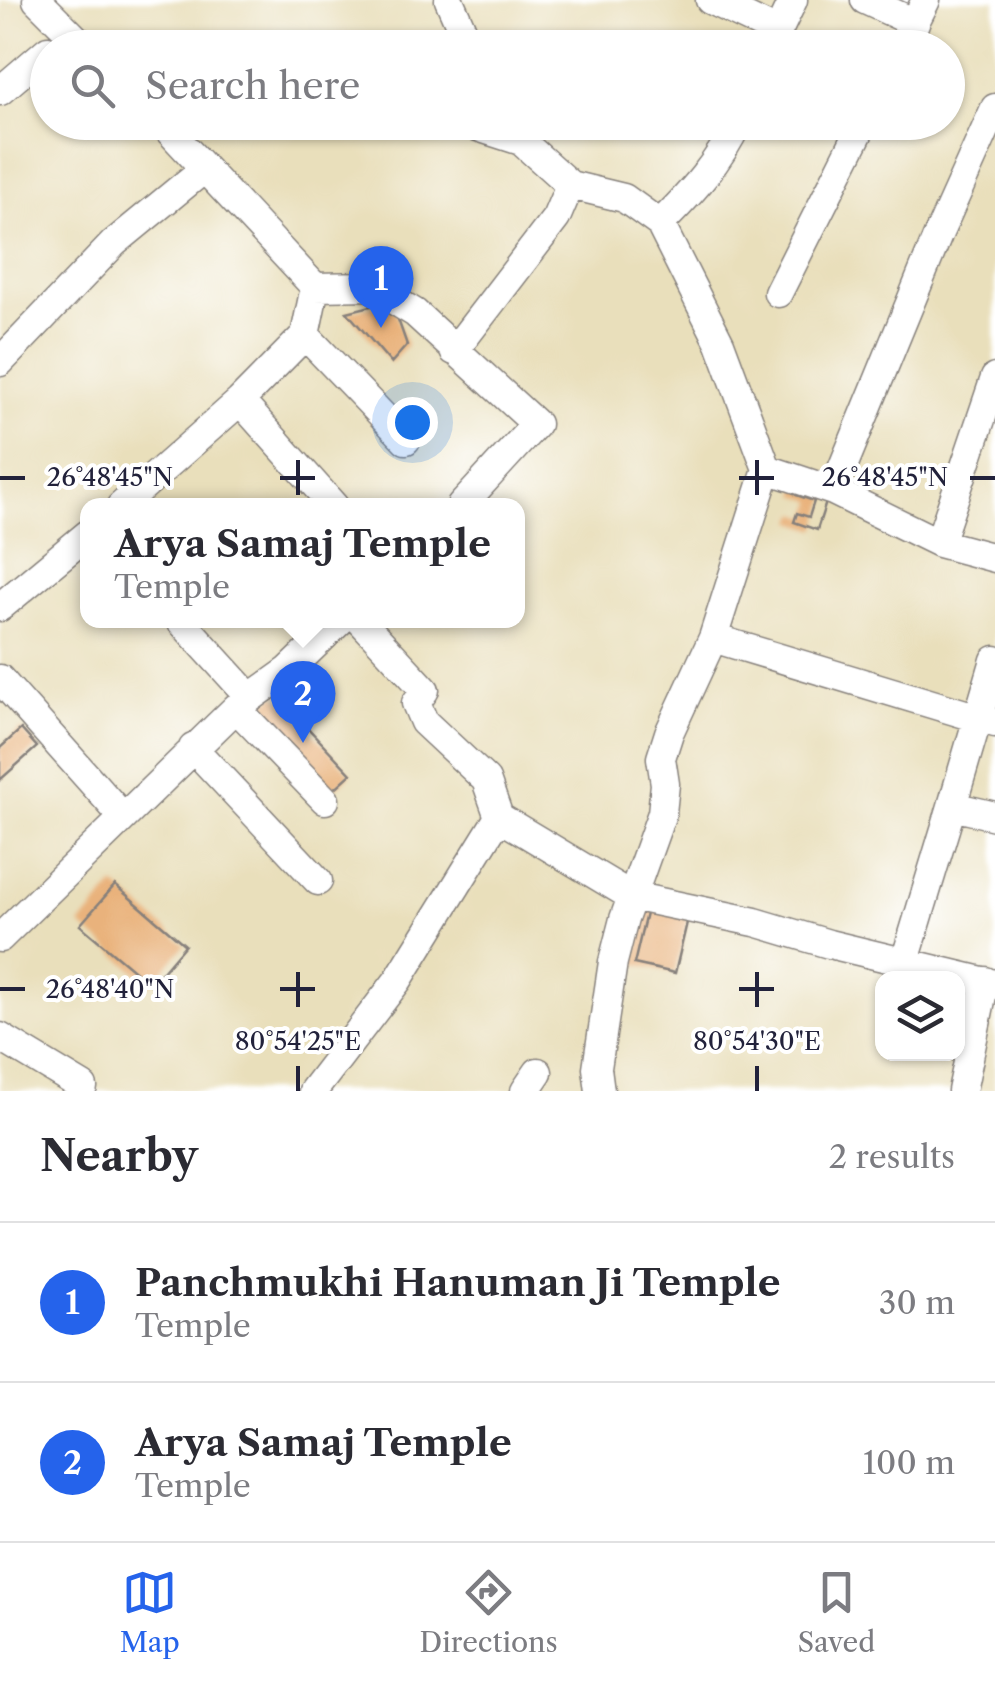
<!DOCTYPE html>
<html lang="en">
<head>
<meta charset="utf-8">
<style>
  :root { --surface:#fff; --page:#f7f7f7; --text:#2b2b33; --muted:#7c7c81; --line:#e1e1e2; --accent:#2563eb }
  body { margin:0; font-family:"Libre Caslon Text",serif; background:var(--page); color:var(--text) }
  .controls { position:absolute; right:30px; bottom:30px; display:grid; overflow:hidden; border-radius:20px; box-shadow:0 2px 8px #0004 }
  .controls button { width:90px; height:90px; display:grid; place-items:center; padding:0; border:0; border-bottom:2px solid var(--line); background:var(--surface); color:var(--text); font:50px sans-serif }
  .you { position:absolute; left:412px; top:422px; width:35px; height:35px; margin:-25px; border:8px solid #fff; border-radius:50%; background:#1a73e8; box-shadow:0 0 0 15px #1a73e833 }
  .badge { display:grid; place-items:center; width:65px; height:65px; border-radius:50%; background:var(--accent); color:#fff; font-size:32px; font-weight:700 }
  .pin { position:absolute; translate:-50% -82px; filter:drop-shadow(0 2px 5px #0008) }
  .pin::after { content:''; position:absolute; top:52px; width:35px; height:30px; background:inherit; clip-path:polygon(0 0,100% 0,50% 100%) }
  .popup { position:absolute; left:80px; top:498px; width:445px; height:130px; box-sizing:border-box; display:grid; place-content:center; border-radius:20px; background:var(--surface); filter:drop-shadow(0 2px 8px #0005); font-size:32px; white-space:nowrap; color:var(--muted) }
  .popup b { font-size:38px; color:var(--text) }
  .popup::after { content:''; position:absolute; left:50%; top:100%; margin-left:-20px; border:20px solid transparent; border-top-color:var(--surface) }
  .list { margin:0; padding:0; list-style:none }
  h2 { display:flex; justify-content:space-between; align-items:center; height:130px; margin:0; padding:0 40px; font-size:42px }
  h2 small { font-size:32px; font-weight:400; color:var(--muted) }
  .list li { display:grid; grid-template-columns:65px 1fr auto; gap:30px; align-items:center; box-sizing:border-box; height:160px; padding:0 40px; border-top:2px solid var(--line) }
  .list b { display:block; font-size:38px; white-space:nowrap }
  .list p { margin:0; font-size:32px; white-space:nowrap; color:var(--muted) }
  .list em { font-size:32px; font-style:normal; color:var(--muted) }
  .icon { flex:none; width:55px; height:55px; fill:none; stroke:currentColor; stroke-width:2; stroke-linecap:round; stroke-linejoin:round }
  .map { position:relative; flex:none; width:995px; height:1091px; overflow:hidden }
  .search { position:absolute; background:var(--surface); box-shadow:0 2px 8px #0004; left:30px; right:30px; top:30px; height:110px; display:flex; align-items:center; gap:25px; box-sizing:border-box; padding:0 35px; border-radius:55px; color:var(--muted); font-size:38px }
  .sheet { height:450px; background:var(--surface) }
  nav { display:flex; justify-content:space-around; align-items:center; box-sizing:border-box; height:140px; border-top:2px solid var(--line); background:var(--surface); font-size:28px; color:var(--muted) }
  nav a { display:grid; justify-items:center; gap:5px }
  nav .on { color:var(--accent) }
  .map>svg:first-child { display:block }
  .building { fill:#e9b27c }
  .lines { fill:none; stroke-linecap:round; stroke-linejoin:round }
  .minor-casing { stroke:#86807b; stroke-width:31 }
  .minor { stroke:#fff; stroke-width:28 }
  .ticks { fill:none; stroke:#22223b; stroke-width:4 }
  .ticks-label { font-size:25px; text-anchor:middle; fill:#22223b; stroke:#fff; stroke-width:8; stroke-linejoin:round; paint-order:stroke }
</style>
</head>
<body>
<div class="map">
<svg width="995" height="1091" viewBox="0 0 995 1091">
  <rect width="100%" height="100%" fill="#fff"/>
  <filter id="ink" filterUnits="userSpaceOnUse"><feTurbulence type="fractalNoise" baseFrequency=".01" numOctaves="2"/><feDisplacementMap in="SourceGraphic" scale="20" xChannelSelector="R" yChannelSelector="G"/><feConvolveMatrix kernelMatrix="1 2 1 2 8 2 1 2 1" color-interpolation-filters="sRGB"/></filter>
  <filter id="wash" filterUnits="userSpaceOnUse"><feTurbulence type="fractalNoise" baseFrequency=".0048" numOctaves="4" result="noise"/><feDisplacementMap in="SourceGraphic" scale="40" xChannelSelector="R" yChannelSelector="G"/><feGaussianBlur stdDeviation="2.25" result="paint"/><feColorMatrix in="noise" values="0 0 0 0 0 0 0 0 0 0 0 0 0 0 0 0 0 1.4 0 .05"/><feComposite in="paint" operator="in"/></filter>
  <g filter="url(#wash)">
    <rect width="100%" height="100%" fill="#e9dfbb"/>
    <g id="blocks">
      <!-- building -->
      <path class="building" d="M379,304L395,311L407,345L391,363L347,312Z
        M800,483L829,493L817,530L794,522L797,513L809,517L814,501L796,495Z
        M276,694L351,774L330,793L255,713Z
        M21,729L37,747L0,780V748Z
        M115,885L185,945L151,985L80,925Z
        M648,905L689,914L675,973L634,964Z"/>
    </g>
  </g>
  <g filter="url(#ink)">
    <use href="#blocks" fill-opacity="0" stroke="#86807b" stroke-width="2.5"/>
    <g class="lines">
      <!-- minor casing -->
      <g class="minor-casing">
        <path id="minor" d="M37,0L85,48
          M449,0L470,48
          M710,0L777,32
          M865,0L915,23
          M771,46L793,0
          M902,48L926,0
          M0,91L48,50
          M161,122L315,287L371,286L415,313L536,424L461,506
          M462,122L521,141L570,185L624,198L660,224L720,343L767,469L833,491L939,543L995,558
          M660,224C691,193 719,163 738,122
          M778,293L864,122
          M305,335L406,440
          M454,351L556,218L570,185
          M0,362L114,243L204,169
          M240,401L334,506
          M833,491L938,235L995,108
          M121,506L240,401L305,335L315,287
          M939,543L995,378
          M0,607L88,534
          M180,620L250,697
          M360,620L425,690L416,703L424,722L486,780L499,817L631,896L755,922L829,944L995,984
          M713,638L995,723
          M995,660L952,806L995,816
          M0,679L123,817
          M236,708L325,800
          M193,748L318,881
          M0,938L236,708L288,671L341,620
          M905,961L952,806
          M0,1037L83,1087L80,1091
          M313,1091L398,980L499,817
          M525,1091L538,1072
          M600,1091L597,1068L613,962L624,919L662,813L665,784L661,758L669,733L713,638L767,469
          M962,1091L985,981"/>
      </g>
      <!-- minor -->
      <use href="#minor" class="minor"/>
    </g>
  </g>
  <!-- ticks -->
  <path class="ticks" d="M298,460V495M757,460V495M0,478H25M280,478H315M739,478H774M970,478H995M298,972V1007M757,972V1007M0,989H25M280,989H315M739,989H774M298,1066V1091M757,1066V1091"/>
  <g class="ticks-label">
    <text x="110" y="486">26°48'45"N</text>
    <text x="885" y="486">26°48'45"N</text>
    <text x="110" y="998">26°48'40"N</text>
    <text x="298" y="1050">80°54'25"E</text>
    <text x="757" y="1050">80°54'30"E</text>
  </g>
</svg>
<div class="controls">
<button><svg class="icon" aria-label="layers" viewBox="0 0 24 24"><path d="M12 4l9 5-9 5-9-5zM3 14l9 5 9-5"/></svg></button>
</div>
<div class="you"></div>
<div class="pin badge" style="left:381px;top:328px">1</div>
<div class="pin badge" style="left:303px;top:743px">2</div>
<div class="popup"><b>Arya Samaj Temple</b>Temple</div>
<div class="search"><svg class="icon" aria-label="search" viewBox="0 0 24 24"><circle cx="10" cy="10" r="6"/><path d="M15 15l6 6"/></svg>Search here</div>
</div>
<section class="sheet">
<h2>Nearby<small>2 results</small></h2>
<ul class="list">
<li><span class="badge">1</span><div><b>Panchmukhi Hanuman Ji Temple</b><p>Temple</p></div><em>30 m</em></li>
<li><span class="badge">2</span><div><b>Arya Samaj Temple</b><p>Temple</p></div><em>100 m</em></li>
</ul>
</section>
<nav>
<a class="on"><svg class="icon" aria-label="map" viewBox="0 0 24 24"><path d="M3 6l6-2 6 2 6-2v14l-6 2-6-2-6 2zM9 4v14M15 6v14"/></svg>Map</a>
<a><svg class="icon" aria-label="directions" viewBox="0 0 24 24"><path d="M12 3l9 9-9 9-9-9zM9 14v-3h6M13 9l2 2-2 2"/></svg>Directions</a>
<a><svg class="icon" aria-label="saved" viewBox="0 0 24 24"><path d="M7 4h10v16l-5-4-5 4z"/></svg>Saved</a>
</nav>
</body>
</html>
